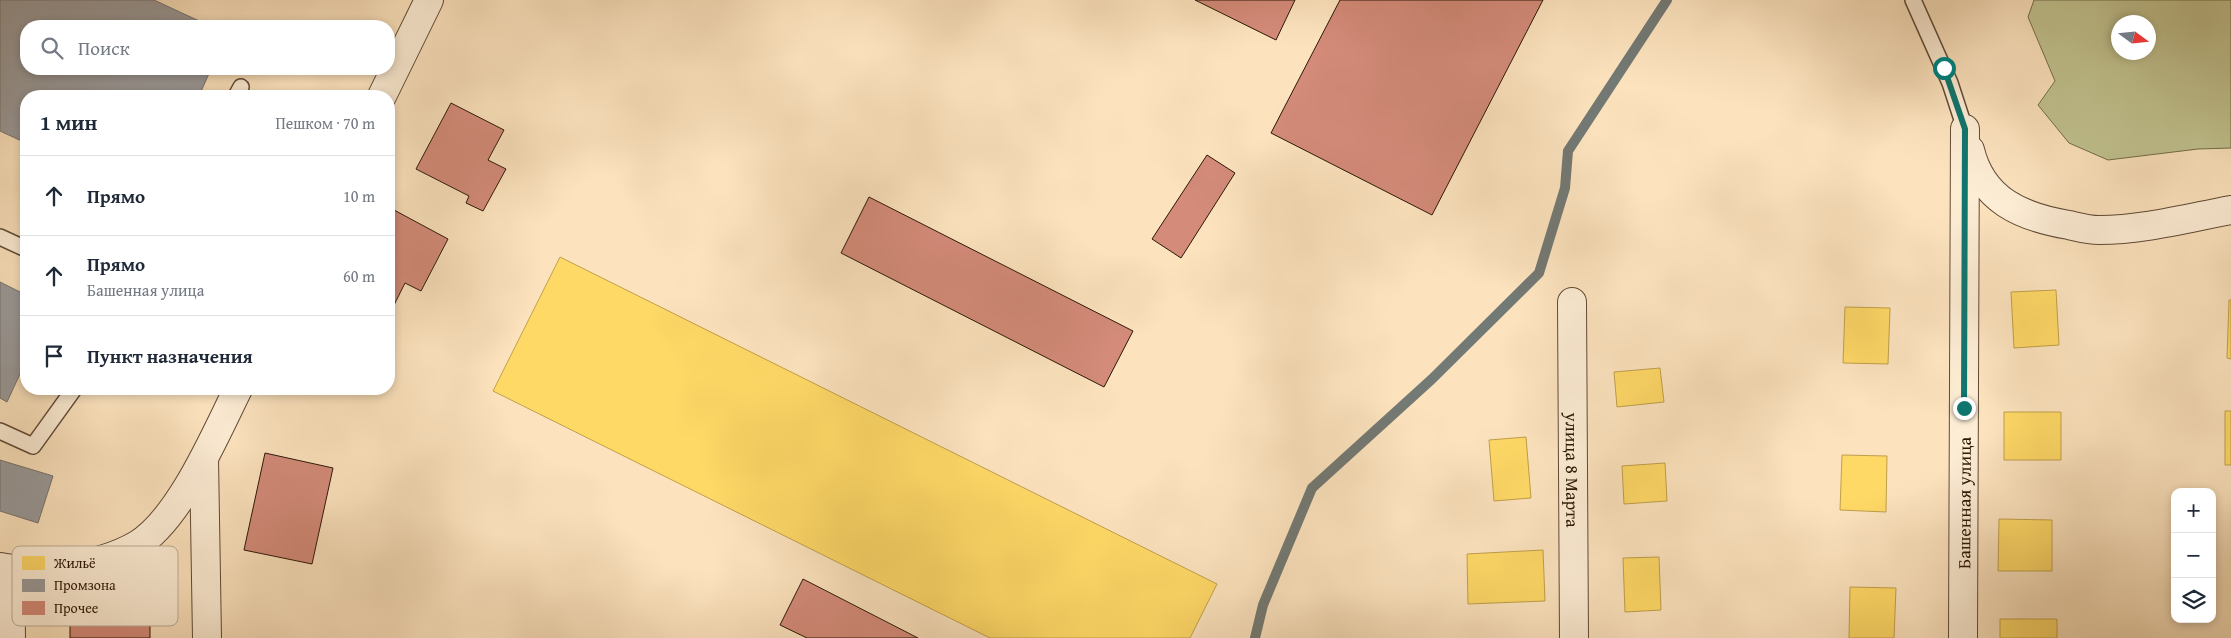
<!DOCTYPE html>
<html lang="ru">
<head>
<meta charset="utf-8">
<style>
  :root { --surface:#fff; --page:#f6f6f7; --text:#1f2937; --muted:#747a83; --line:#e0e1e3 }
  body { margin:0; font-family:"Gentium Book Plus",serif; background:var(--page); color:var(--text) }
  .controls { position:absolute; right:15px; bottom:15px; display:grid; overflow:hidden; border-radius:10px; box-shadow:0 2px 8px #0003 }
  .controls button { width:45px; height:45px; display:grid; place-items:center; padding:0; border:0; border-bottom:1px solid var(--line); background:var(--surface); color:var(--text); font:25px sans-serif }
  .compass { position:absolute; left:2111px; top:15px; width:45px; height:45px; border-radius:50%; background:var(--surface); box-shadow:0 2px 8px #0003; rotate:105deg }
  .stop { position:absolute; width:15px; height:15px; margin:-11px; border:4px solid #0f766e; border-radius:50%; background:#fff }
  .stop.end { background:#0f766e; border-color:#fff; box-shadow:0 1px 5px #0008 }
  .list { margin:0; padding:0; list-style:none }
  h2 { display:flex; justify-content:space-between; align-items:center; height:65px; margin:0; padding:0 20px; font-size:21px }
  h2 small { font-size:16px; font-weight:400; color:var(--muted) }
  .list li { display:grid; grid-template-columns:32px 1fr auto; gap:15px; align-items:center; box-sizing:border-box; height:80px; padding:0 20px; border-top:1px solid var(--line) }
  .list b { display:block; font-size:19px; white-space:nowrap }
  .list p { margin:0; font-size:16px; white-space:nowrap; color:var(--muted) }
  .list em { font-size:16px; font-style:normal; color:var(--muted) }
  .icon { flex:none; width:28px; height:28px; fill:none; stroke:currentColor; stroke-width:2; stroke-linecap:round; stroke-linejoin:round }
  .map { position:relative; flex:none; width:2231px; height:638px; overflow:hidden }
  .search { position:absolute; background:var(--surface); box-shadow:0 2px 8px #0003; left:20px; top:20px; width:375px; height:55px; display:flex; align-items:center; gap:12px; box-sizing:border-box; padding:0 18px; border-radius:20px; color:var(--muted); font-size:19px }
  .panel { position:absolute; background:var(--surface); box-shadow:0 2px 8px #0003; left:20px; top:90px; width:375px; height:305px; border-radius:20px }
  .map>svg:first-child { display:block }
  .green { fill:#c1c390; stroke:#766d4c; fill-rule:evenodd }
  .homes { fill:#ffd966; stroke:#c09f4a }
  .industry { fill:#999; stroke:#78726d }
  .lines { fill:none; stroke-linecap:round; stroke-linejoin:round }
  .stream { stroke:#737974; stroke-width:10 }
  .building { fill:#d48b7a; stroke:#2c1707 }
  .service-casing { stroke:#604a35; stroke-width:18 }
  .minor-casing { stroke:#604a35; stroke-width:30 }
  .service { stroke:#fdedd5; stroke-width:15 }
  .minor { stroke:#fdedd5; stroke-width:28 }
  .route { stroke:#0f766e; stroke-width:6 }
  .labels { text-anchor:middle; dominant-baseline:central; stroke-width:5; stroke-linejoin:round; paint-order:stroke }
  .street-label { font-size:18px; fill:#2c1707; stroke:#fdedd5 }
  .key { fill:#fdedd5; stroke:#bead97; stroke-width:1 }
  .key-label { font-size:14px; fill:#2c1707 }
</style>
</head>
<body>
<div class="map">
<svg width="2231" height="638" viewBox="0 0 2231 638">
  <rect width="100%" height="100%" fill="#fce3be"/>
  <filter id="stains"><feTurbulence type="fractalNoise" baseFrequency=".004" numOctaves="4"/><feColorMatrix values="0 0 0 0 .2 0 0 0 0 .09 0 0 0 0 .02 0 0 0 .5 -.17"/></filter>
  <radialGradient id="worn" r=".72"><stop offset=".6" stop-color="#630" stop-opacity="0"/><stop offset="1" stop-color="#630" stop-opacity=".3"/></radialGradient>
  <!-- green -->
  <path class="green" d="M2034,0H2231V148L2198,149L2108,160L2069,143L2038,105L2055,81L2028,17ZM2118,22H2148V52H2118Z"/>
  <!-- homes -->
  <path class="homes" d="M560,257L1217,584L1190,638H990L493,391Z
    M2056,290L2059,345L2014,348L2011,292Z
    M2229,300H2231V359L2227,358Z
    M1845,307L1890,308L1888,364L1843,363Z
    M1660,368L1664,402L1617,407L1614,372Z
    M2225,411H2231V465H2225Z
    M2004,412H2061V460H2004Z
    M1526,437L1531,498L1494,501L1489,440Z
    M1842,455L1887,456L1886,512L1840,510Z
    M1665,463L1667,501L1624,504L1622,466Z
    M1999,519L2052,520V571H1998Z
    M1543,550L1545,601L1468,604L1467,554Z
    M1659,557L1661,610L1625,612L1623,558Z
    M1850,587L1896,588L1894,638H1849Z
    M2000,619H2057V638H2000Z"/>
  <!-- industry -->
  <path class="industry" d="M0,0H154L210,26H26V69H211L199,96H26V143L0,131Z
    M0,282L26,295V361L7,402L0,398Z
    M0,460L53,476L38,523L0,511Z"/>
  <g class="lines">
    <!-- stream -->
    <path class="stream" d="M1255,638L1263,605L1312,488L1432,379L1539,273L1565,188L1568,151L1667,0"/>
  </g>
  <!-- building -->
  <path class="building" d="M1195,0H1295L1276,40Z
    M1340,0H1543L1432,215L1271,133Z
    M451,103L504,130L488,160L506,169L483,211L466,203L469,196L416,169Z
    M1207,155L1235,173L1181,258L1152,239Z
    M869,197L1133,331L1104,387L841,253Z
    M394,210L448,239L421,291L405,283L389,315V221Z
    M265,453L333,468L312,564L244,550Z
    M803,579L918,638H807L780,625Z
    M150,623V638H70V624Z"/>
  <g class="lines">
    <!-- service casing -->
    <g class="service-casing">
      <path id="service" d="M1913,0L1950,83L1965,129
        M236,96L241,87
        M0,237L26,249
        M0,431L33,446L74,389"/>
    </g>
    <!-- minor casing -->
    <g class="minor-casing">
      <g id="minor">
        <path d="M382,96L429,0"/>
        <path d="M1970,150C1982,200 2021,217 2069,225C2078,227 2089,230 2099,230C2143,230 2188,218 2231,210"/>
        <path id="s1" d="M1572,302L1574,638"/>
        <path d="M204,459L207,638"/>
        <path d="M0,567C23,572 49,569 72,566C96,562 116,557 137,545C180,519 216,433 238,389"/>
        <path d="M10,569L11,638"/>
        <path id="s2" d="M1963,638L1965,129"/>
      </g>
    </g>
    <!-- service -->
    <use href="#service" class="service"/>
    <!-- minor -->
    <use href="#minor" class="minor"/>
  </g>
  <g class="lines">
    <!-- route -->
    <path class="route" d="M1944,68L1965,129L1964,408"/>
  </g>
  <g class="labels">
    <!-- street labels -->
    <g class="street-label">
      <text stroke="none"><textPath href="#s1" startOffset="168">улица 8 Марта</textPath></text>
      <text stroke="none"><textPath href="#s2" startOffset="135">Башенная улица</textPath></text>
    </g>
  </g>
  <!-- legend -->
  <rect x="12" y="546" width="166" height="80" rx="8" class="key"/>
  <rect x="22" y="556" width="23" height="14" fill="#ffd966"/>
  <rect x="22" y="579" width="23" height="13" fill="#999"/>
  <rect x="22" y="601" width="23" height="14" fill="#d48b7a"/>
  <g class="key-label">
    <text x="54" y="568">Жильё</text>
    <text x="54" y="590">Промзона</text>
    <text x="54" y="613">Прочее</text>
  </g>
  <rect width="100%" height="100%" filter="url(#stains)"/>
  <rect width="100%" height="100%" fill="url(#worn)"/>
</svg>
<div class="controls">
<button>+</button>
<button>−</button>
<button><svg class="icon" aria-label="layers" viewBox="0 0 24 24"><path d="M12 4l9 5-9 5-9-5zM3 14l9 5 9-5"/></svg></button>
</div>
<svg class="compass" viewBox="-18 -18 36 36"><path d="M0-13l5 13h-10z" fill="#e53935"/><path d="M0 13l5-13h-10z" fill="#747a83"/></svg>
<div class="stop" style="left:1944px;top:68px"></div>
<div class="stop end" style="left:1964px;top:408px"></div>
<div class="search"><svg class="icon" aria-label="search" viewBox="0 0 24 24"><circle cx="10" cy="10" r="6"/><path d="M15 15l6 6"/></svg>Поиск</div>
<section class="panel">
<h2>1 мин<small>Пешком · 70 m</small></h2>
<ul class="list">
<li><svg class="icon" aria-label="ahead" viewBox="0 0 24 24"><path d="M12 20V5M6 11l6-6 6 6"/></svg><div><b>Прямо</b></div><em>10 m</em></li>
<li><svg class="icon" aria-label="ahead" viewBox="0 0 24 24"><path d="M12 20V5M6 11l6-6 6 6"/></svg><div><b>Прямо</b><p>Башенная улица</p></div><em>60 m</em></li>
<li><svg class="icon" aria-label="arrive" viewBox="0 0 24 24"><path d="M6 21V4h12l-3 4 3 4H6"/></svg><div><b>Пункт назначения</b></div></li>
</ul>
</section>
</div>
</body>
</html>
